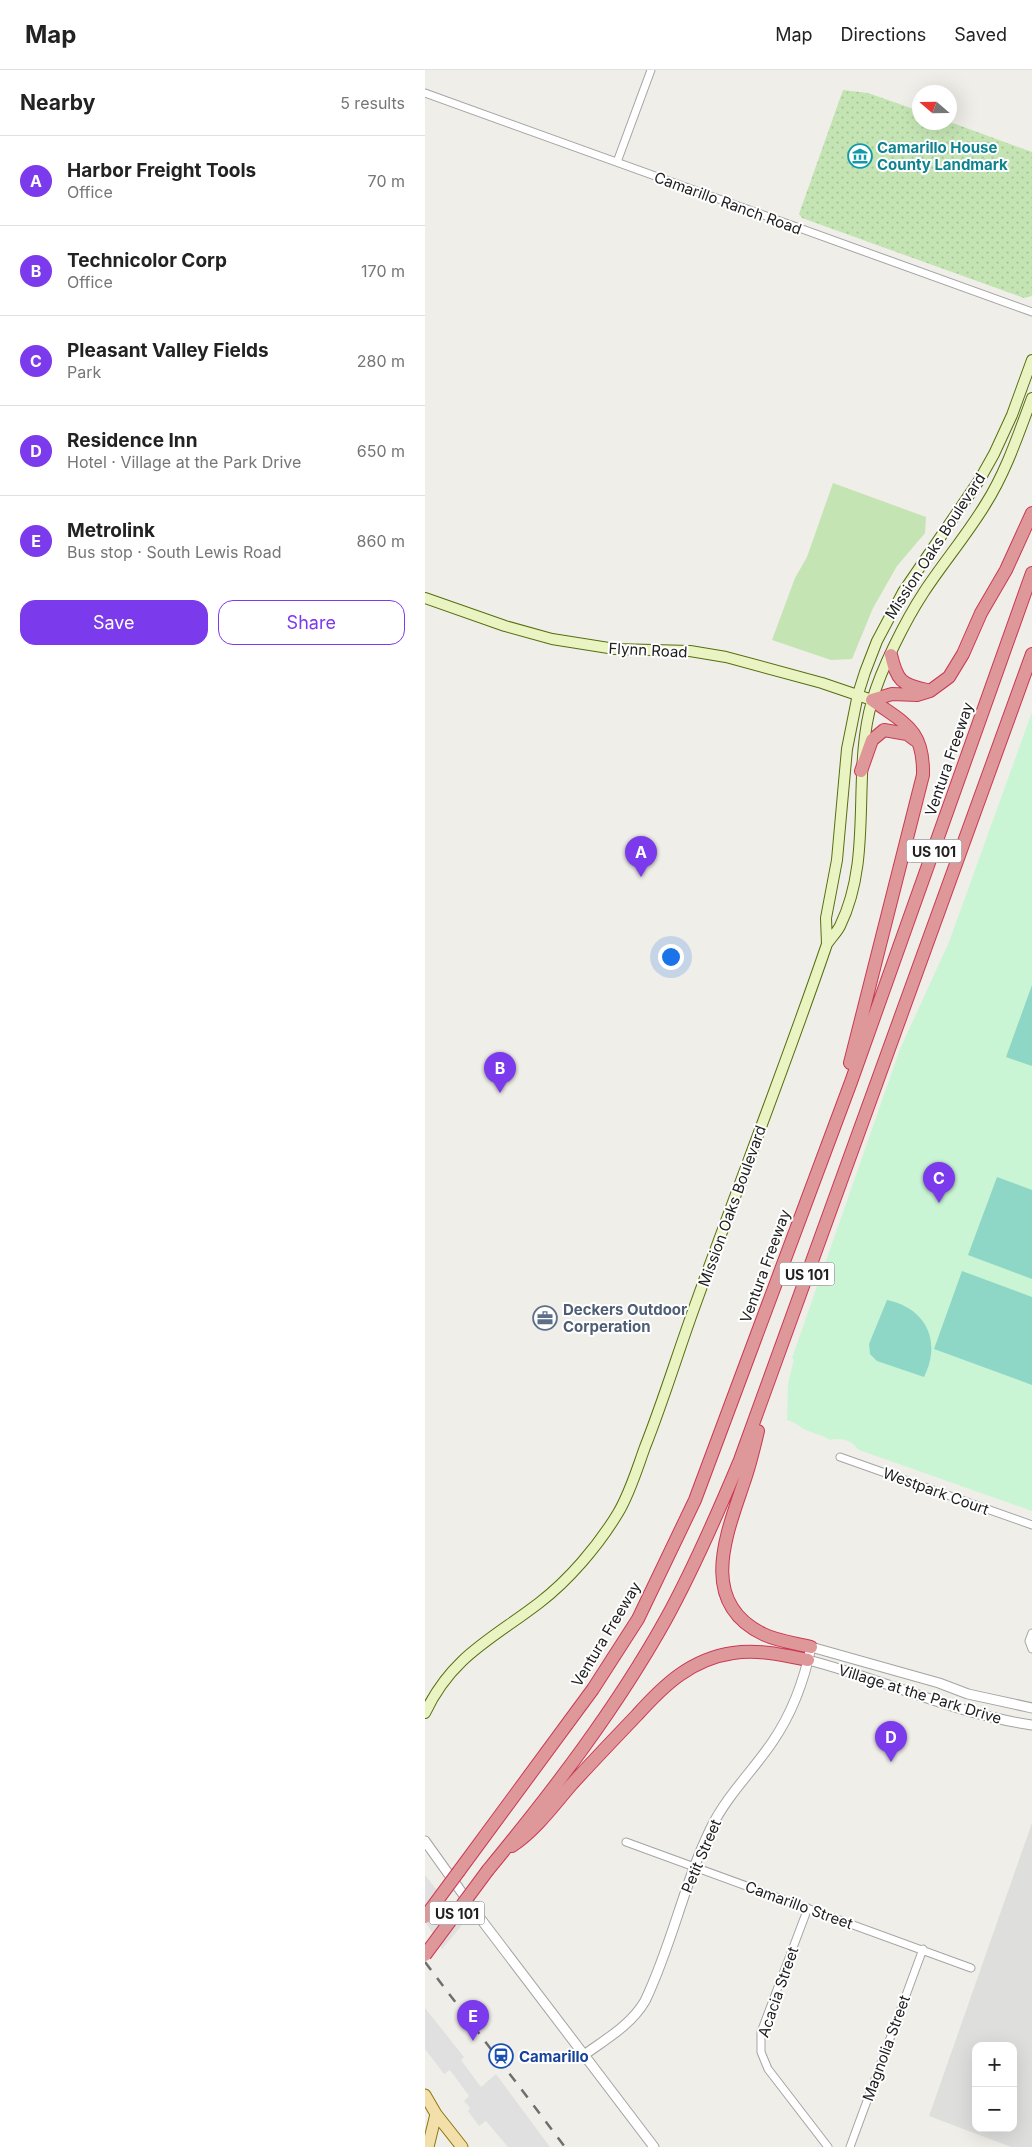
<!DOCTYPE html>
<html lang="en">
<head>
<meta charset="utf-8">
<style>
  :root { --surface:#fff; --page:#f2f2f2; --text:#222; --muted:#767676; --line:#e0e0e0; --accent:#7c3aed }
  body { margin:0; font-family:Inter,sans-serif; background:var(--page); color:var(--text) }
  .controls { position:absolute; right:15px; bottom:15px; display:grid; overflow:hidden; border-radius:10px; box-shadow:0 5px 20px #0002 }
  .controls button { width:45px; height:45px; display:grid; place-items:center; padding:0; border:0; border-bottom:1px solid var(--line); background:var(--surface); color:var(--text); font:25px sans-serif }
  .compass { position:absolute; left:487px; top:15px; width:45px; height:45px; border-radius:50%; background:var(--surface); box-shadow:0 5px 20px #0002; rotate:290deg }
  .you { position:absolute; left:245px; top:886px; width:18px; height:18px; margin:-12px; border:4px solid #fff; border-radius:50%; background:#1a73e8; box-shadow:0 0 0 8px #1a73e833 }
  .badge { display:grid; place-items:center; width:32px; height:32px; border-radius:50%; background:var(--accent); color:#fff; font-size:16px; font-weight:700 }
  .pin { position:absolute; translate:-50% -41px; filter:drop-shadow(0 1px 2px #0008) }
  .pin::after { content:''; position:absolute; top:26px; width:18px; height:15px; background:inherit; clip-path:polygon(0 0,100% 0,50% 100%) }
  .list { margin:0; padding:0; list-style:none }
  h2 { display:flex; justify-content:space-between; align-items:center; height:65px; margin:0; padding:0 20px; font-size:21px }
  h2 small { font-size:16px; font-weight:400; color:var(--muted) }
  .list li { display:grid; grid-template-columns:32px 1fr auto; gap:15px; align-items:center; box-sizing:border-box; height:90px; padding:0 20px; border-top:1px solid var(--line) }
  .list b { display:block; font-size:19px; white-space:nowrap }
  .list p { margin:0; font-size:16px; white-space:nowrap; color:var(--muted) }
  .list em { font-size:16px; font-style:normal; color:var(--muted) }
  .actions { display:flex; gap:10px; padding:15px 20px }
  .actions a { flex:1; padding:11px 0; border:1px solid var(--accent); border-radius:15px; text-align:center; font-size:18px; color:var(--accent) }
  .actions .main { background:var(--accent); color:#fff }
  .map { position:relative; flex:none; width:607px; height:2077px; overflow:hidden }
  header { display:flex; align-items:center; gap:30px; box-sizing:border-box; height:70px; padding:0 25px; background:var(--surface); border-bottom:1px solid var(--line) }
  header strong { font-size:24px }
  nav { display:flex; gap:28px; margin-inline-start:auto; font-size:18px }
  main { display:flex }
  aside { flex:1; background:var(--surface) }
  .map>svg:first-child { display:block }
  .residential { fill:#dededd; fill-rule:evenodd }
  .grass { fill:#c4e4b3 }
  .park { fill:#caf5d4 }
  .garden { fill:url(#garden-dots) }
  .pitch { fill:#8ed7c6 }
  .parking { fill:#e0e0e0 }
  .lines { fill:none; stroke-linecap:round; stroke-linejoin:round }
  .minor-casing { stroke:#a4a4a4; stroke-width:9 }
  .tertiary-casing { stroke:#a4a4a4; stroke-width:11 }
  .secondary-casing { stroke:#556e10; stroke-width:12 }
  .primary-casing { stroke:#8d780f; stroke-width:13 }
  .motorway-casing { stroke:#ca3953; stroke-width:14 }
  .minor { stroke:#fff; stroke-width:7 }
  .tertiary { stroke:#fff; stroke-width:9 }
  .secondary { stroke:#e9f4c2; stroke-width:10 }
  .primary { stroke:#f3dfaa; stroke-width:11 }
  .motorway { stroke:#df989a; stroke-width:12 }
  .rail { stroke:#6e6e6e; stroke-width:2.5; stroke-dasharray:10 10; stroke-linecap:butt }
  .motorway-bridge-casing { stroke:#ca3953; stroke-width:14; stroke-linecap:butt }
  .motorway-bridge { stroke:#df989a; stroke-width:12 }
  .labels { text-anchor:middle; dominant-baseline:central; stroke-width:4; stroke-linejoin:round; paint-order:stroke }
  .shield { fill:#fff; stroke:#636363; stroke-width:1 }
  .shield-label { font-size:14px; font-weight:bold; fill:#202020 }
  .culture-label { font-size:15px; font-weight:bold; fill:#0d838f; stroke:#fff; text-anchor:start }
  .street-label { font-size:15px; fill:#202020; stroke:#fff }
  .service-label { font-size:15px; font-weight:bold; fill:#4e5e75; stroke:#fff; text-anchor:start }
  .transit-label { font-size:15px; font-weight:bold; fill:#164399; stroke:#fff; text-anchor:start }
</style>
</head>
<body>
<header>
<strong>Map</strong>
<nav><a>Map</a><a>Directions</a><a>Saved</a></nav>
</header>
<main>
<aside>
<h2>Nearby<small>5 results</small></h2>
<ul class="list">
<li><span class="badge">A</span><div><b>Harbor Freight Tools</b><p>Office</p></div><em>70 m</em></li>
<li><span class="badge">B</span><div><b>Technicolor Corp</b><p>Office</p></div><em>170 m</em></li>
<li><span class="badge">C</span><div><b>Pleasant Valley Fields</b><p>Park</p></div><em>280 m</em></li>
<li><span class="badge">D</span><div><b>Residence Inn</b><p>Hotel · Village at the Park Drive</p></div><em>650 m</em></li>
<li><span class="badge">E</span><div><b>Metrolink</b><p>Bus stop · South Lewis Road</p></div><em>860 m</em></li>
</ul>
<div class="actions"><a class="main">Save</a><a>Share</a></div>
</aside>
<div class="map">
<svg width="607" height="2077" viewBox="0 0 607 2077">
  <defs>
    <pattern id="garden-dots" width="8" height="8" patternUnits="userSpaceOnUse" patternTransform="scale(1.25)"><rect width="8" height="8" fill="#c4e4b3"/><path d="M2 2h.1M6 6h.1" fill="none" stroke="#a8c39a" stroke-width="1.8" stroke-linecap="round"/></pattern>
  </defs>
  <rect width="100%" height="100%" fill="#f0eee8"/>
  <!-- residential -->
  <path class="residential" d="M607,1753V2077H586L504,2046ZM551,1976H588V2058H551Z"/>
  <!-- grass -->
  <path class="grass" d="M408,413L501,447L500,463L472,496L448,538L427,589L406,590L347,570L370,508L382,487Z"/>
  <!-- park -->
  <path class="park" d="M607,642V1441L434,1380C426,1370 417,1367 405,1370C396,1364 386,1363 377,1358C372,1354 369,1352 362,1350L363,1314L369,1289L367,1288L475,979L524,872Z"/>
  <!-- garden -->
  <path class="garden" d="M418,20L443,23L494,41V52H525L607,82V226L599,228L377,148L374,144Z"/>
  <!-- pitch -->
  <path class="pitch" d="M607,915V996L581,987Z
    M572,1107L607,1120V1209L543,1185Z
    M537,1201L607,1227V1315L509,1279Z
    M462,1230C501,1238 517,1271 499,1307L452,1291L445,1284L444,1274Z"/>
  <!-- parking -->
  <path class="parking" d="M0,1805L38,1854L17,1879L0,1851Z
    M0,1938L39,1987L36,1990L56,2017L71,2004L125,2077H83L61,2051L54,2056L43,2041L45,2038L39,2031L44,2026L25,2000L19,2004L0,1979Z"/>
  <g class="lines">
    <!-- minor casing -->
    <g class="minor-casing">
      <path id="minor" d="M0,23L607,242
        M192,92L226,0
        M415,1387L607,1455
        M607,1563L604,1571L607,1579
        M201,1772L546,1898
        M383,1838L336,1962V1982L343,1999L403,2077
        M425,2077L498,1879"/>
    </g>
    <!-- tertiary casing -->
    <g class="tertiary-casing">
      <path id="tertiary" d="M383,1590C458,1609 530,1644 607,1655
        M0,1771L55,1848L229,2077
        M159,1985C181,1969 206,1955 220,1931C247,1875 259,1813 286,1758C302,1725 328,1701 348,1671C367,1643 379,1611 386,1577L514,1613L543,1624L607,1638"/>
    </g>
    <!-- secondary casing -->
    <g class="secondary-casing">
      <path id="secondary" d="M0,528L80,556L127,569L190,579L265,581L301,587L397,613L447,630
        M402,874L401,848L412,790L422,679L433,624L440,602L452,571L478,522L555,409L569,384L587,345L607,290
        M0,1643C27,1586 67,1569 114,1533C144,1510 173,1476 193,1443C205,1423 212,1399 220,1377C239,1329 254,1279 272,1230C315,1111 361,994 402,874C406,868 412,862 415,856C449,787 426,704 447,631C456,599 480,551 499,522C518,493 541,466 560,435C581,402 593,365 607,328"/>
    </g>
    <!-- primary casing -->
    <g class="primary-casing">
      <path id="primary" d="M0,2025L11,2044L37,2077
        M3,2077L11,2044"/>
    </g>
    <!-- motorway casing -->
    <g class="motorway-casing">
      <path id="motorway" d="M466,585C472,610 476,615 502,620
        M447,630L467,624L492,625L505,621L524,607L538,584L556,543L581,500L607,443
        M436,701L447,670L459,660L482,664L490,670
        M425,993L498,705C499,659 480,654 447,630
        M333,1361C329,1378 325,1395 319,1412C302,1463 272,1532 338,1564C352,1571 370,1573 386,1577
        M87,1776C111,1760 128,1736 147,1714C168,1691 190,1668 212,1645C239,1615 266,1589 308,1583C333,1579 358,1585 383,1590
        M63,1800C128,1721 191,1639 241,1549C269,1498 292,1445 315,1390L607,584
        M34,1801L168,1619L213,1549L270,1430L426,1012L607,503"/>
    </g>
    <!-- minor -->
    <use href="#minor" class="minor"/>
    <!-- tertiary -->
    <use href="#tertiary" class="tertiary"/>
    <!-- secondary -->
    <use href="#secondary" class="secondary"/>
    <!-- primary -->
    <use href="#primary" class="primary"/>
    <!-- motorway -->
    <use href="#motorway" class="motorway"/>
    <!-- rail -->
    <path class="rail" d="M0,1892L140,2077"/>
    <!-- motorway-bridge casing -->
    <g class="motorway-bridge-casing">
      <path id="motorway-bridge" d="M0,1847L34,1801
        M0,1885L63,1800"/>
    </g>
    <!-- motorway-bridge -->
    <use href="#motorway-bridge" class="motorway-bridge"/>
  </g>
  <!-- icons -->
  <defs>
    <g id="museum-ring" transform="scale(1.25)"><circle r="9.5" fill="#fff" stroke="#0f9aa8" stroke-width="1.5"/><path d="M0-6L6-3V-2H-6V-3ZM-5-1h2V3h-2ZM-1-1h2V3h-2ZM3-1h2V3H3ZM-6 4H6V6H-6Z" fill="#0f9aa8"/></g>
    <g id="office-ring" transform="scale(1.25)"><circle r="9.5" fill="#fff" stroke="#5c6f8a" stroke-width="1.5"/><path d="M-6-3h4V-5.5h4V-3h4V5H-6ZM-1-4.5V-3h2v-1.5ZM-6 0V1H6V0Z" fill="#5c6f8a"/></g>
    <g id="station-ring" transform="scale(1.25)"><circle r="9.5" fill="#fff" stroke="#1a4fb4" stroke-width="1.5"/><path d="M-3-6H3Q5-6 5-4V2Q5 4 3 4L4.5 6H3L1.5 4h-3L-3 6H-4.5L-3 4Q-5 4-5 2V-4Q-5-6-3-6ZM-3.5-4v3h7v-3ZM-3.5 1v1.5H-2V1ZM2 1v1.5H3.5V1Z" fill="#1a4fb4"/></g>
  </defs>
  <g fill-rule="evenodd">
    <use href="#museum-ring" x="435" y="86"/>
    <use href="#office-ring" x="120" y="1248"/>
    <use href="#station-ring" x="76" y="1986"/>
  </g>
  <g class="labels">
    <!-- shield labels -->
    <g class="shield">
      <rect x="481.5" y="769.5" width="55" height="23" rx="4"/>
      <rect x="354.5" y="1192.5" width="55" height="23" rx="4"/>
      <rect x="4.5" y="1831.5" width="55" height="23" rx="4"/>
    </g>
    <g class="shield-label">
      <text x="509" y="781">US 101</text>
      <text x="382" y="1204">US 101</text>
      <text x="32" y="1843">US 101</text>
    </g>
    <!-- culture labels -->
    <g class="culture-label">
      <text x="452" y="77">Camarillo House<tspan x="452" dy="17">County Landmark</tspan></text>
    </g>
    <!-- street labels -->
    <g class="street-label">
      <text transform="translate(303 133) rotate(20)">Camarillo Ranch Road</text>
      <text transform="translate(510 476) rotate(-57)">Mission Oaks Boulevard</text>
      <text transform="translate(223 580) rotate(3)">Flynn Road</text>
      <text transform="translate(524 689) rotate(-71)">Ventura Freeway</text>
      <text transform="translate(307 1136) rotate(-70)">Mission Oaks Boulevard</text>
      <text transform="translate(340 1196) rotate(-70)">Ventura Freeway</text>
      <text transform="translate(511 1421) rotate(20)">Westpark Court</text>
      <text transform="translate(181 1564) rotate(-59)">Ventura Freeway</text>
      <text transform="translate(495 1624) rotate(17)">Village at the Park Drive</text>
      <text transform="translate(276 1786) rotate(-67)">Petit Street</text>
      <text transform="translate(374 1835) rotate(20)">Camarillo Street</text>
      <text transform="translate(353 1922) rotate(-71)">Acacia Street</text>
      <text transform="translate(461 1978) rotate(-70)">Magnolia Street</text>
    </g>
    <!-- service labels -->
    <g class="service-label">
      <text x="138" y="1239">Deckers Outdoor<tspan x="138" dy="17">Corperation</tspan></text>
    </g>
    <!-- transit labels -->
    <g class="transit-label">
      <text x="94" y="1986">Camarillo</text>
    </g>
  </g>
</svg>
<div class="controls">
<button>+</button>
<button>−</button>
</div>
<svg class="compass" viewBox="-18 -18 36 36"><path d="M0-13l5 13h-10z" fill="#e53935"/><path d="M0 13l5-13h-10z" fill="#767676"/></svg>
<div class="you"></div>
<div class="pin badge" style="left:216px;top:807px">A</div>
<div class="pin badge" style="left:75px;top:1023px">B</div>
<div class="pin badge" style="left:514px;top:1133px">C</div>
<div class="pin badge" style="left:466px;top:1692px">D</div>
<div class="pin badge" style="left:48px;top:1971px">E</div>
</div>
</main>
</body>
</html>
